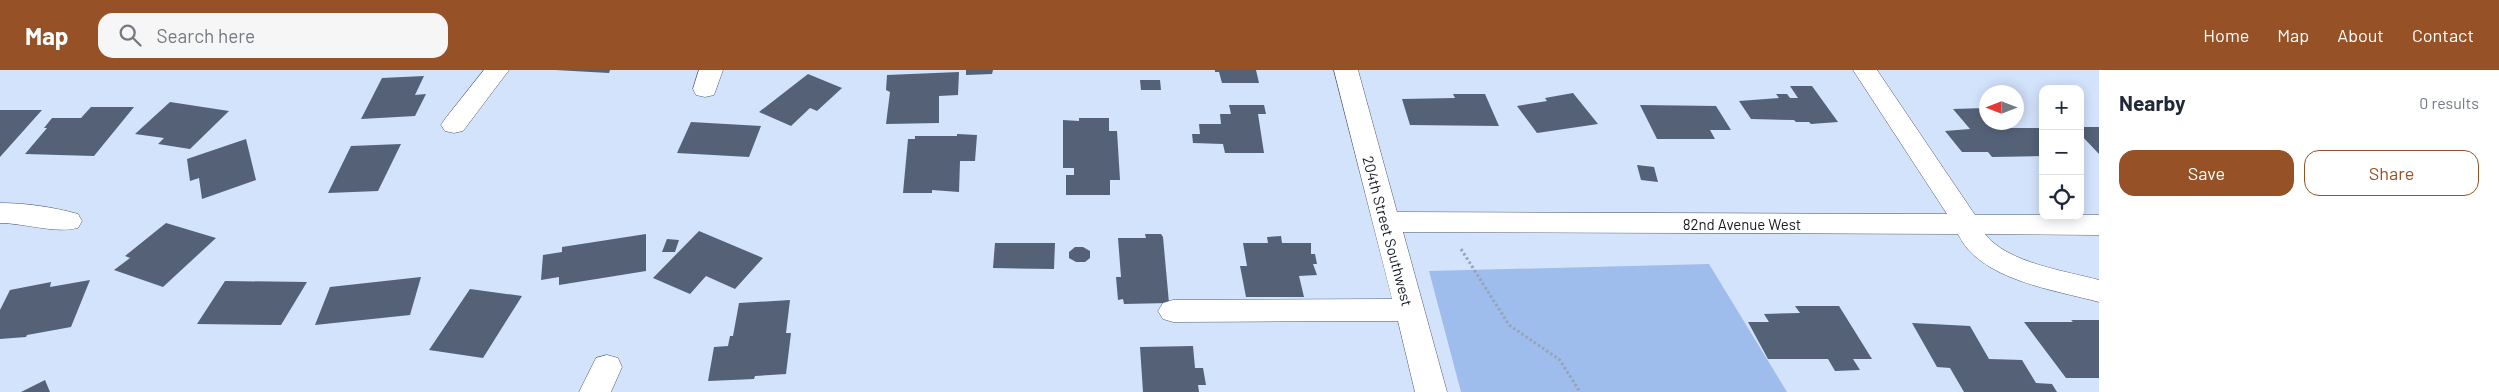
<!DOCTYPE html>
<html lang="en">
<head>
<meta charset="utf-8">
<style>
  :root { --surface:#fff; --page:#f6f6f7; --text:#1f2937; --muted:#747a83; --line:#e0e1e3; --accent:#965126 }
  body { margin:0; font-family:Barlow,sans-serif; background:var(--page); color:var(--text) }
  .controls { position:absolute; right:15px; top:15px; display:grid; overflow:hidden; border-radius:10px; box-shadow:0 2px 12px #0003 }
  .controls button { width:45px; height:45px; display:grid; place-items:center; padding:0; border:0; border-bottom:1px solid var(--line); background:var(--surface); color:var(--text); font:25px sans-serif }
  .compass { position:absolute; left:1979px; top:15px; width:45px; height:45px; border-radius:50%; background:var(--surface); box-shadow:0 2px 12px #0003; rotate:270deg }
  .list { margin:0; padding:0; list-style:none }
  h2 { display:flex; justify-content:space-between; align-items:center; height:65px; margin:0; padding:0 20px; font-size:21px }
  h2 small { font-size:16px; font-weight:400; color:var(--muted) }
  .actions { display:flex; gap:10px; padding:15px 20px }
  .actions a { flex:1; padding:11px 0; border:1px solid var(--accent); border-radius:15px; text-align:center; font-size:18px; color:var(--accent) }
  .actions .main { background:var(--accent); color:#fff }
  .icon { flex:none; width:28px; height:28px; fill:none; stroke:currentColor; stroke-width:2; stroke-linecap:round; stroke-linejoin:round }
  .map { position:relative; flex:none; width:2099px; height:322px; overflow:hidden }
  header { display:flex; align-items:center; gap:30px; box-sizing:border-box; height:70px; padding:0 25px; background:var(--accent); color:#fff }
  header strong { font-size:24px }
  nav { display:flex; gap:28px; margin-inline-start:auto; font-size:18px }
  .search { width:350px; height:45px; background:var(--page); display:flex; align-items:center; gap:12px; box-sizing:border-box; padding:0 18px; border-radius:15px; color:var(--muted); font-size:19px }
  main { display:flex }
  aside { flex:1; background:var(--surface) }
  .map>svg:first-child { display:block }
  .green { fill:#9fbdec }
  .building { fill:#546177 }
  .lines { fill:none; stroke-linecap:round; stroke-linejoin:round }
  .minor-casing { stroke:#4c596e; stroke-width:1 }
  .path { stroke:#97a3b7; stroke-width:3; stroke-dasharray:2.5 2.5; stroke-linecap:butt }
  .minor { fill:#fff; fill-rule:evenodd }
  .labels { text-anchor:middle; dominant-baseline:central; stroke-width:5; stroke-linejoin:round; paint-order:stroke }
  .street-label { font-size:15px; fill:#141922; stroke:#fff }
</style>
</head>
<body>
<header>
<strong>Map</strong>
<div class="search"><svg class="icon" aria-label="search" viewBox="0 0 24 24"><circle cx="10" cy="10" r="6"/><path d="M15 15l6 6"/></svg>Search here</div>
<nav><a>Home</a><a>Map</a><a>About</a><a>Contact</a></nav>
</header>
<main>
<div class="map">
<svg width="2099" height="322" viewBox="0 0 2099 322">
  <rect width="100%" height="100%" fill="#d3e3fc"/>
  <!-- green -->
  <path class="green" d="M1709,194L1787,322H1461L1429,201Z"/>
  <!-- building -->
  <path class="building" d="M555,0H610L609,3Z
    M966,0H993L992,4L966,5Z
    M1215,0H1256L1259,13H1222L1219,2H1215Z
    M959,2L958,25L939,26V53L886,54L890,22L886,20L887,5Z
    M808,4L842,18L817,41L810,38L791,56L759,42Z
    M424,6L415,25L426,24L415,46L361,49L382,8Z
    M1140,10H1160L1161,20H1141Z
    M1790,16H1812L1838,52L1811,54L1809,52H1796L1794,50L1751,49L1739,31L1779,28L1776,24H1787L1790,28H1798Z
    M1573,23L1598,54L1537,63L1517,36L1547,31L1545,28Z
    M1453,24H1485L1499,56L1410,55L1402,29L1455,28Z
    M170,32L229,41L190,79L158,74L164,68L135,64Z
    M1229,35H1264L1266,44H1258L1264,83H1225L1223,74L1193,73L1192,64H1200L1199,54H1221L1220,44H1231Z
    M1640,35L1716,36L1731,60H1710L1715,69H1657Z
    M91,37H134L94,86L25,84L47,58H44L52,48H81Z
    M1986,38V52H2002L2007,58H2043V86L1992,87L1988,82H1962L1945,61L1970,59L1953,39Z
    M0,40H42L0,87Z
    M1079,48H1109V61H1117L1120,110H1110V125H1066V105H1074V98H1063V50L1079,51Z
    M691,52L761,56L749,87L677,83Z
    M2080,57H2099V84L2080,64Z
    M957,64L977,65L975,91H960L959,122L932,120V123H903L908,69H915V66H957Z
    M246,69L256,110L202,129L199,108L190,111L187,89Z
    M401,74L378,121L328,123L351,76Z
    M1637,95L1654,97L1658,112L1641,110Z
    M166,153L216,168L163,217L114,200L130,188L125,186Z
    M699,161L763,188L735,219L706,206L690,224L653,208Z
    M646,164V201L559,215V207L541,210L543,185L562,182V177Z
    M1145,164H1161L1163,167L1169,233L1124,234L1123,229L1118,230L1116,207H1121L1118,168H1146Z
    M1281,166L1282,173H1311V184H1315L1317,194H1313L1317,205L1299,206L1304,227H1246L1240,196H1247L1243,173H1268L1267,167Z
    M667,169L679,170L675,182H662Z
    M995,173H1055L1054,199L993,198Z
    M1075,177H1083L1090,181V188L1085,192H1076L1069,188V182Z
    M421,207L410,245L315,255L330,217Z
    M90,210L71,257L27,265L26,267L0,269V240L10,220L51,212L50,217Z
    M225,211L307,212L281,255L197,254Z
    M470,219L522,226L483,288L429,280Z
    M790,230L786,263H791L786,304L755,306L754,309L708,311L714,277L728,276L730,266H733L739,233Z
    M1795,236H1839L1872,289H1853L1860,300L1835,301L1828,289H1768L1748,252H1769L1764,244L1800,243Z
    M2071,250H2099V308H2066L2024,252H2073Z
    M1912,253L1970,256L1989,289L2022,290L2036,313L2052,314L2057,322H1964L1950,298L1937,297Z
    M1193,276L1195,298H1203L1206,315H1198L1199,322H1143L1140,277Z
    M45,310L50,322H21Z"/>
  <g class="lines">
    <!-- minor casing -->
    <g class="minor-casing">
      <path id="minor" d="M484,0H509L463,61L454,63L445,61L441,55L445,49Z
        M699,0H723L714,25L705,27L696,25L693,19Z
        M1334,0H1358L1397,142L1947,144L1853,0H1877L1975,145H2099V165L1985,164C2007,193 2066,201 2099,210V232C2055,220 1979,210 1958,164L1403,162L1447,322H1415L1398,251L1173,252L1163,249L1158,241L1163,233L1173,230L1392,229Z
        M0,133C26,133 53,137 78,144L82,151L78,158C56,164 24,153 0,153Z
        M607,285L618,288L622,297L611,322H579L596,288Z"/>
    </g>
    <!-- path -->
    <path class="path" d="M1461,179L1509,255L1560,290L1580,322"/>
    <!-- minor -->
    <use href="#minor" class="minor"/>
  </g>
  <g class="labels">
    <!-- street labels -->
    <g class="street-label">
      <text x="1742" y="154">82nd Avenue West</text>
      <text transform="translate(1388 161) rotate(75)">204th Street Southwest</text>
    </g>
  </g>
</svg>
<div class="controls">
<button>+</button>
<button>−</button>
<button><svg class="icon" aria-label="locate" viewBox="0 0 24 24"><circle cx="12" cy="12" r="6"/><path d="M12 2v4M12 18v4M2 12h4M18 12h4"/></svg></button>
</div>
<svg class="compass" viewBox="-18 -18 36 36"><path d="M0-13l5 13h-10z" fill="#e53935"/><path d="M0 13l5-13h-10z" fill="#747a83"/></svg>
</div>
<aside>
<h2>Nearby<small>0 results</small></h2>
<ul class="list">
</ul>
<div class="actions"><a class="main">Save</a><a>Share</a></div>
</aside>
</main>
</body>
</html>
